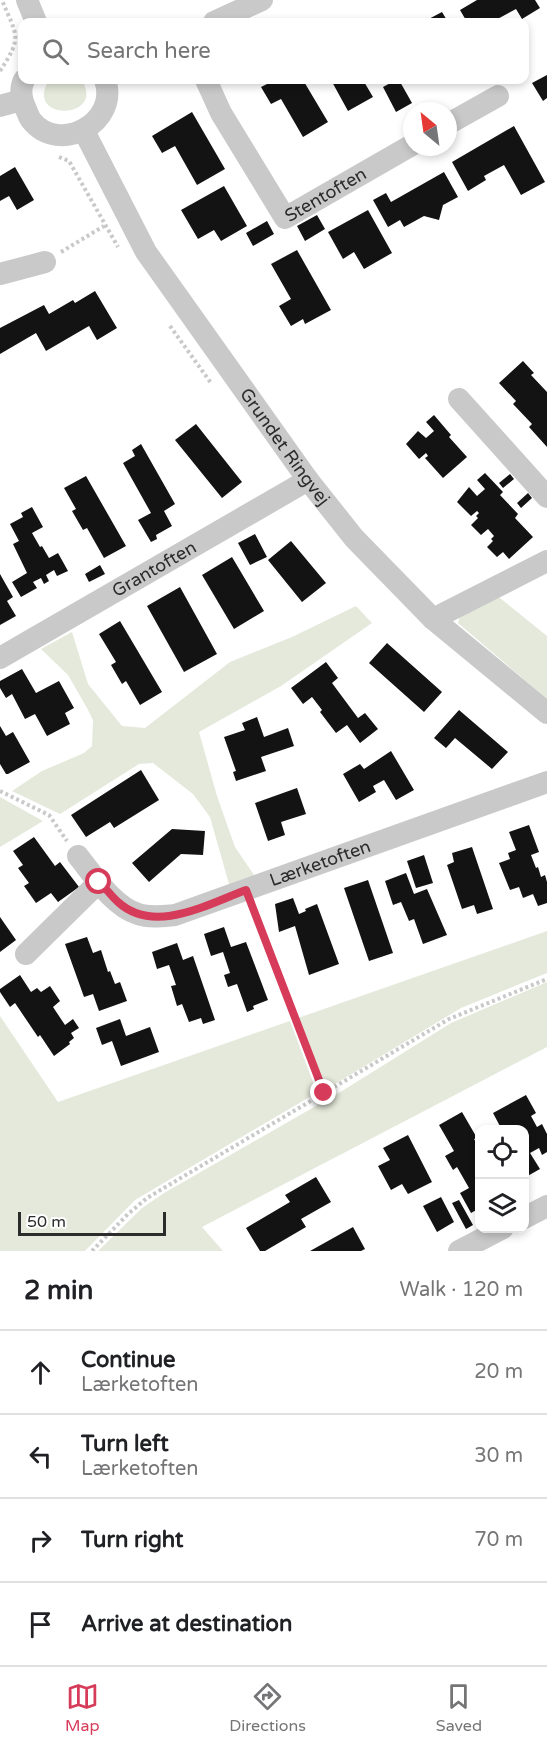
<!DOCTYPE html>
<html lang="en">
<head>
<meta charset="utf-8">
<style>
  :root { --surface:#fff; --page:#f2f2f2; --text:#202124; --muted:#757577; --line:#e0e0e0; --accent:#d63b59 }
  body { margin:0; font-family:"Varela Round",sans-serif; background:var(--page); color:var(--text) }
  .controls { position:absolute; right:18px; bottom:18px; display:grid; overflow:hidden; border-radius:12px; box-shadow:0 3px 9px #0003 }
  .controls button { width:54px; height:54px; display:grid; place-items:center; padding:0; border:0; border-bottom:2px solid var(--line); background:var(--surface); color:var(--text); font:30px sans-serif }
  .compass { position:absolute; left:403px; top:102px; width:54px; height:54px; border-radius:50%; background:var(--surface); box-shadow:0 3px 9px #0003; rotate:331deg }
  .scale { position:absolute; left:18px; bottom:15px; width:148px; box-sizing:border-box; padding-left:6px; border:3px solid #2c2c2c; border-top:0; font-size:16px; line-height:21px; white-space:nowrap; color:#2c2c2c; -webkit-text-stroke:4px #fff; paint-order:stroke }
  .stop { position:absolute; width:18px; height:18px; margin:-14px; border:4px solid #d63b59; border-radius:50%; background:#fff }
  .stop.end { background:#d63b59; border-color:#fff; box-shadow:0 2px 6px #0008 }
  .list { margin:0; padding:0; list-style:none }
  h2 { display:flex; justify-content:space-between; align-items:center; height:78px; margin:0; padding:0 24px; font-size:26px }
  h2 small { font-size:20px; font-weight:400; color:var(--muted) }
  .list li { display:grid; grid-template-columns:39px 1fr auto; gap:18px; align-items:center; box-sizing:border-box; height:84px; padding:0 24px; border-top:2px solid var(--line) }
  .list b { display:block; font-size:22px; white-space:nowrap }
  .list p { margin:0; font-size:20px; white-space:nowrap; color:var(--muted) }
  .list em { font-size:20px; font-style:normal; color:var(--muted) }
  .icon { flex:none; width:33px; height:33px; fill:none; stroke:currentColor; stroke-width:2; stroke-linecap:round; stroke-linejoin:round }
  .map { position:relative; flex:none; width:547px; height:1251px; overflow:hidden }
  .search { position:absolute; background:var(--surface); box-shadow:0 3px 9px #0003; left:18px; right:18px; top:18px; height:66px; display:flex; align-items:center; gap:15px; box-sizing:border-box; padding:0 21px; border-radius:12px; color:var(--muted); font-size:22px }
  .sheet { height:414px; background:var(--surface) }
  nav { display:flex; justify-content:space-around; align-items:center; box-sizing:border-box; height:84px; border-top:2px solid var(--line); background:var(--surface); font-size:16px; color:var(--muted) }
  nav a { display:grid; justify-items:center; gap:3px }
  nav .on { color:var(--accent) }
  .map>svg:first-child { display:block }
  .green { fill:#e4e9db }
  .building { fill:#131313 }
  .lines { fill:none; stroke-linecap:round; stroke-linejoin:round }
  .path { stroke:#c9c9c9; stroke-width:4; stroke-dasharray:3 3; stroke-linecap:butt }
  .minor { stroke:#c9c9c9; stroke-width:22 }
  .route { stroke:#d63b59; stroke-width:8 }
  .labels { text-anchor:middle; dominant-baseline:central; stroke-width:6; stroke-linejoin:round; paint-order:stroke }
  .street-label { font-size:18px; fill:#2c2c2c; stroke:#fff }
</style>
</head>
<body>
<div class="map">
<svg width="547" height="1251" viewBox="0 0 547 1251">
  <rect width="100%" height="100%" fill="#fff"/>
  <!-- green -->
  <path class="green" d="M49,80H82C106,121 23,121 49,80Z
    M495,594L547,636V699L458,623L461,612Z
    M356,606L372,623L281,686L199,732L217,796L235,847L254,875L229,884L210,817L193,794L153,763L139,764L60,814L12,791L42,771L84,753L92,746L93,720L87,708L68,675L41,649L72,632L88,684L122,726L145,728L230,662L292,637Z
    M0,797L43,821L0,847Z
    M547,931V973L461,1008L330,1087L322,1081L298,1018Z
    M547,982V1047L202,1227L223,1251H98L142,1208L164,1193L342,1091L451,1023Z
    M0,1016L58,1102L290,1021L313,1082V1095L135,1200L85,1251H0Z"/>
  <!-- building -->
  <path class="building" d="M477,0H535L540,8L522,19L516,9L492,22H467L460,10Z
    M442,12L448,22H423Z
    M547,75V98L543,101L532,83Z
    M275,80H303L328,122L303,137L281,99L271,104L261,87Z
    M331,80H363L373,97L348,111Z
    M396,80H399L412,103L396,112L383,87Z
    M192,112L225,169L197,185L175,146L162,153L152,136Z
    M514,126L545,182L521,195L504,165L484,176L486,180L468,191L452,162Z
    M15,167L34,200L17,210L9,196L0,201V176Z
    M444,172L458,197L443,205L439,220L424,216L404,227L400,220L388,227L373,200L386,193L391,202Z
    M224,186L247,226L221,241L214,230L198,239L181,210Z
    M368,210L392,253L364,269L354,252L343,259L328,232Z
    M317,215L325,229L305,241L297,226Z
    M267,221L274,234L253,246L246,233Z
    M297,250L331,310L305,324L303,319L291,326L279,306L291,299L271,264Z
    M95,291L117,328L97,340L89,326L46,351L36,333L0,354V328L44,305L49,314L73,300L75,303Z
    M523,361L534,373L531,375L547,392V447L529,427L532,424L513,404L516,401L499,383Z
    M434,415L451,435L449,437L467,457L443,478L425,458L428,456L426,453L419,459L406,444L418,431L426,438L434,431L426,422Z
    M196,424L242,482L222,498L175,440Z
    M141,444L175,504L164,511L172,526L156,535L157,539L151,542L138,520L151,513L123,463L135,456L132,450Z
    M485,473L503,492L500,495L518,514L515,518L533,537L509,559L503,552L497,557L487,547L493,541L491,539L494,536L488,529L481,535L471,525L478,518L476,516L479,513L477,511L471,516L457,502L469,487L477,496L485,489L477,480Z
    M510,474L514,479L503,488L499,483Z
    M86,476L126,546L104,558L87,528L83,530L72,511L76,509L64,488Z
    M528,493L532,498L521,508L517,503Z
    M32,507L43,527L32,533L40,547L42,546L49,558L58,553L68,571L57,576L54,570L46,575L49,581L44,584L41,578L33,582L37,588L21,597L12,582L27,573L13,544L19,541L10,524L23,517L21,513Z
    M255,534L267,557L250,565L238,543Z
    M291,541L326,583L302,602L268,560Z
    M232,557L264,611L234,629L202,575Z
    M100,565L105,574L89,582L85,574Z
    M0,574L13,597L7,601L16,616L0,625Z
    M180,587L217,654L184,672L147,606Z
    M120,621L162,692L140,705L126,681L122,684L111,665L116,662L99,634Z
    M387,643L442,692L424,712L369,663Z
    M326,662L338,678L332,683L358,718L365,713L378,729L360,743L347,725L336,733L320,712L322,710L312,697L303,704L291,688Z
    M22,669L36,693L59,681L74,708L65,713L70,724L47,736L35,714L25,719L12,694L6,698L0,688V681Z
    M459,710L508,752L492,769L455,738L446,748L434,738Z
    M257,717L264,737L288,728L294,746L261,757L266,771L236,781L233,772L236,771L224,737L245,730L242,723Z
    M0,726L6,736L13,732L30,762L8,774H6L0,764Z
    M391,751L414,790L396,800L384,780L373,786L376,792L359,802L343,774L360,764L364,769Z
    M141,770L159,800L114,828L110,822L86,837L71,815Z
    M297,788L306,814L281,822L285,835L268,841L255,803Z
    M529,825L539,852L531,855L536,868L538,867L541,877L545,875L547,882V903L538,906L533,894L523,898L519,887L510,890L499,863L510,859L508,853L516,850L509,832Z
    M172,829L205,831L203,855L181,854L149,882L132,863Z
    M34,837L55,866L60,862L79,887L58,902L51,893L36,903L24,886L29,883L18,868L23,865L13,851Z
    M472,847L493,909L477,914L474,905L462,909L447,865L454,862L452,853Z
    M424,855L433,883L416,888L407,861Z
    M406,873L414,894L427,889L447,935L423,944L414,919L409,921L401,902L393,905L385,881Z
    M368,880L393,953L369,961L344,888Z
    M293,898L299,914L306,911L305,909L317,904L339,964L309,975L295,926L279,932L275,904Z
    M0,917L16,940L0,952Z
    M224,927L231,947L246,942L268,1000L253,1006L254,1009L247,1012L237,984L228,987L224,975L230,973L223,952L211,956L204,934Z
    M87,937L93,953L101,950L108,972L110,971L115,984L120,982L127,1001L99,1011L93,994L84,997L65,944Z
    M177,943L183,960L193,956L215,1020L203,1024L201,1018L189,1022L182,1004L177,1006L171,986L176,985L169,965L157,969L152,952Z
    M20,975L31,992L37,988L41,992L50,986L60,1001L53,1007L65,1025L73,1019L79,1028L71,1033L74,1038L69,1042L70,1044L54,1056L40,1035L38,1037L15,1003L10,1007L0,992V989Z
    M120,1019L126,1036L150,1027L159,1052L121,1066L112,1041L102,1045L96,1028Z
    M526,1095L536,1113L531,1116L537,1127L542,1124L547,1134V1152L542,1155L539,1148L530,1153L540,1169L524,1178V1130H502L493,1113Z
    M462,1112L477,1138L474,1139L480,1149V1208L471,1213L460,1193L469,1188L457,1167L453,1170L445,1156L454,1151L439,1125Z
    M408,1135L432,1182L408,1194L402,1184L391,1190L378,1166L390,1160L383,1148Z
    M316,1177L331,1202L301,1219L306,1227L265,1251H260L246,1228L290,1202L285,1195Z
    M441,1197L454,1222L437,1232L423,1206Z
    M459,1200L473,1225L466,1229L452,1203Z
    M353,1227L365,1249L361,1251H310Z"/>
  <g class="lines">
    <!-- path -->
    <path class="path" d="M0,71C23,36 17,37 2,0
      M59,157L69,161L118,247
      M61,252L104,226
      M170,326L211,383
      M0,791L49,815L67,841
      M253,909L324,1093
      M92,1251L128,1214L147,1198L449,1019L547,979"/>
    <!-- minor -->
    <g class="minor">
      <path d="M27,0L36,22"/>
      <path d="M214,22L262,0"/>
      <path d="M24,80C20,88 21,98 25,107C27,111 28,116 31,120C59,156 120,122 105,80"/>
      <path id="s1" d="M206,80L221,113L285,218L412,145"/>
      <path d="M0,106L22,100"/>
      <path d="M448,124L498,96"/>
      <path id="s2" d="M84,131L146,252L308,480L354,538L433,619L547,713"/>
      <path d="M0,274L45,262"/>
      <path d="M459,399L547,497"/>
      <path d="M433,619L547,561"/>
      <path id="s3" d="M0,658L308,480"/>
      <path id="s4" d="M78,856C94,876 113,906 138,914C150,918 163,916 175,915L547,782"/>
      <path d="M26,954L99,882"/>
      <path d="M524,1218L547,1206"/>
      <path d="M459,1251L503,1228"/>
    </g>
  </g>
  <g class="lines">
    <!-- route -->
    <path class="route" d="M99,882C106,888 111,896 118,902C154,935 208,904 246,890L324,1093"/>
  </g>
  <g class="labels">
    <!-- street labels -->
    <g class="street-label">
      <text stroke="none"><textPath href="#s1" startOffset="206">Stentoften</textPath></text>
      <text stroke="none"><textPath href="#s2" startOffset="375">Grundet Ringvej</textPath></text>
      <text stroke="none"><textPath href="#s3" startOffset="178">Grantoften</textPath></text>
      <text stroke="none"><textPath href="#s4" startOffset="276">Lærketoften</textPath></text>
    </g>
  </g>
</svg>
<div class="controls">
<button><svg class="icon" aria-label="locate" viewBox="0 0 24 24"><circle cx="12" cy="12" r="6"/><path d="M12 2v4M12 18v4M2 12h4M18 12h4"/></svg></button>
<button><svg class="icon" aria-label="layers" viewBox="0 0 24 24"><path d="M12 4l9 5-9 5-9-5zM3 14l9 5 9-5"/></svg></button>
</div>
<svg class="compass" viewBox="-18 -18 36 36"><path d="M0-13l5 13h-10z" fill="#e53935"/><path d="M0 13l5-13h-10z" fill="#757577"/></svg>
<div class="scale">50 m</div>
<div class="stop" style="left:99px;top:882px"></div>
<div class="stop end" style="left:324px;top:1093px"></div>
<div class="search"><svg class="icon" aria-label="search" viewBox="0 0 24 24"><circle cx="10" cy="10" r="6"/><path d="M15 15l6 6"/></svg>Search here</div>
</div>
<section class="sheet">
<h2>2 min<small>Walk · 120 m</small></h2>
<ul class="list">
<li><svg class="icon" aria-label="ahead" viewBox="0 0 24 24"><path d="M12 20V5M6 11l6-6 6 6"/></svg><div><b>Continue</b><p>Lærketoften</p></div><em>20 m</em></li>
<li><svg class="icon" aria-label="left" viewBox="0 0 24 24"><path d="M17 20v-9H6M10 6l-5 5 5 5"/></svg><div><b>Turn left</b><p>Lærketoften</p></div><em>30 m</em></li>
<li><svg class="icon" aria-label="right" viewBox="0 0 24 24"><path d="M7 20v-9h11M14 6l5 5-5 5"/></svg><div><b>Turn right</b></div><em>70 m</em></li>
<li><svg class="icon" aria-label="arrive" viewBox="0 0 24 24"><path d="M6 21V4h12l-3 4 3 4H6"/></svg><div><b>Arrive at destination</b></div></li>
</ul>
</section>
<nav>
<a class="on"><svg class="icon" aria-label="map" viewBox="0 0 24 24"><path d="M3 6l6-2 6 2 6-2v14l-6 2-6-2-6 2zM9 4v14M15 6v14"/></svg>Map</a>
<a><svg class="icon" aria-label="directions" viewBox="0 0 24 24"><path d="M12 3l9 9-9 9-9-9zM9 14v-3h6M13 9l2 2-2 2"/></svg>Directions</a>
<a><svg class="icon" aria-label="saved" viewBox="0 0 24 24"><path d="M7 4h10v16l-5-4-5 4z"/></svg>Saved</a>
</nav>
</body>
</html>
